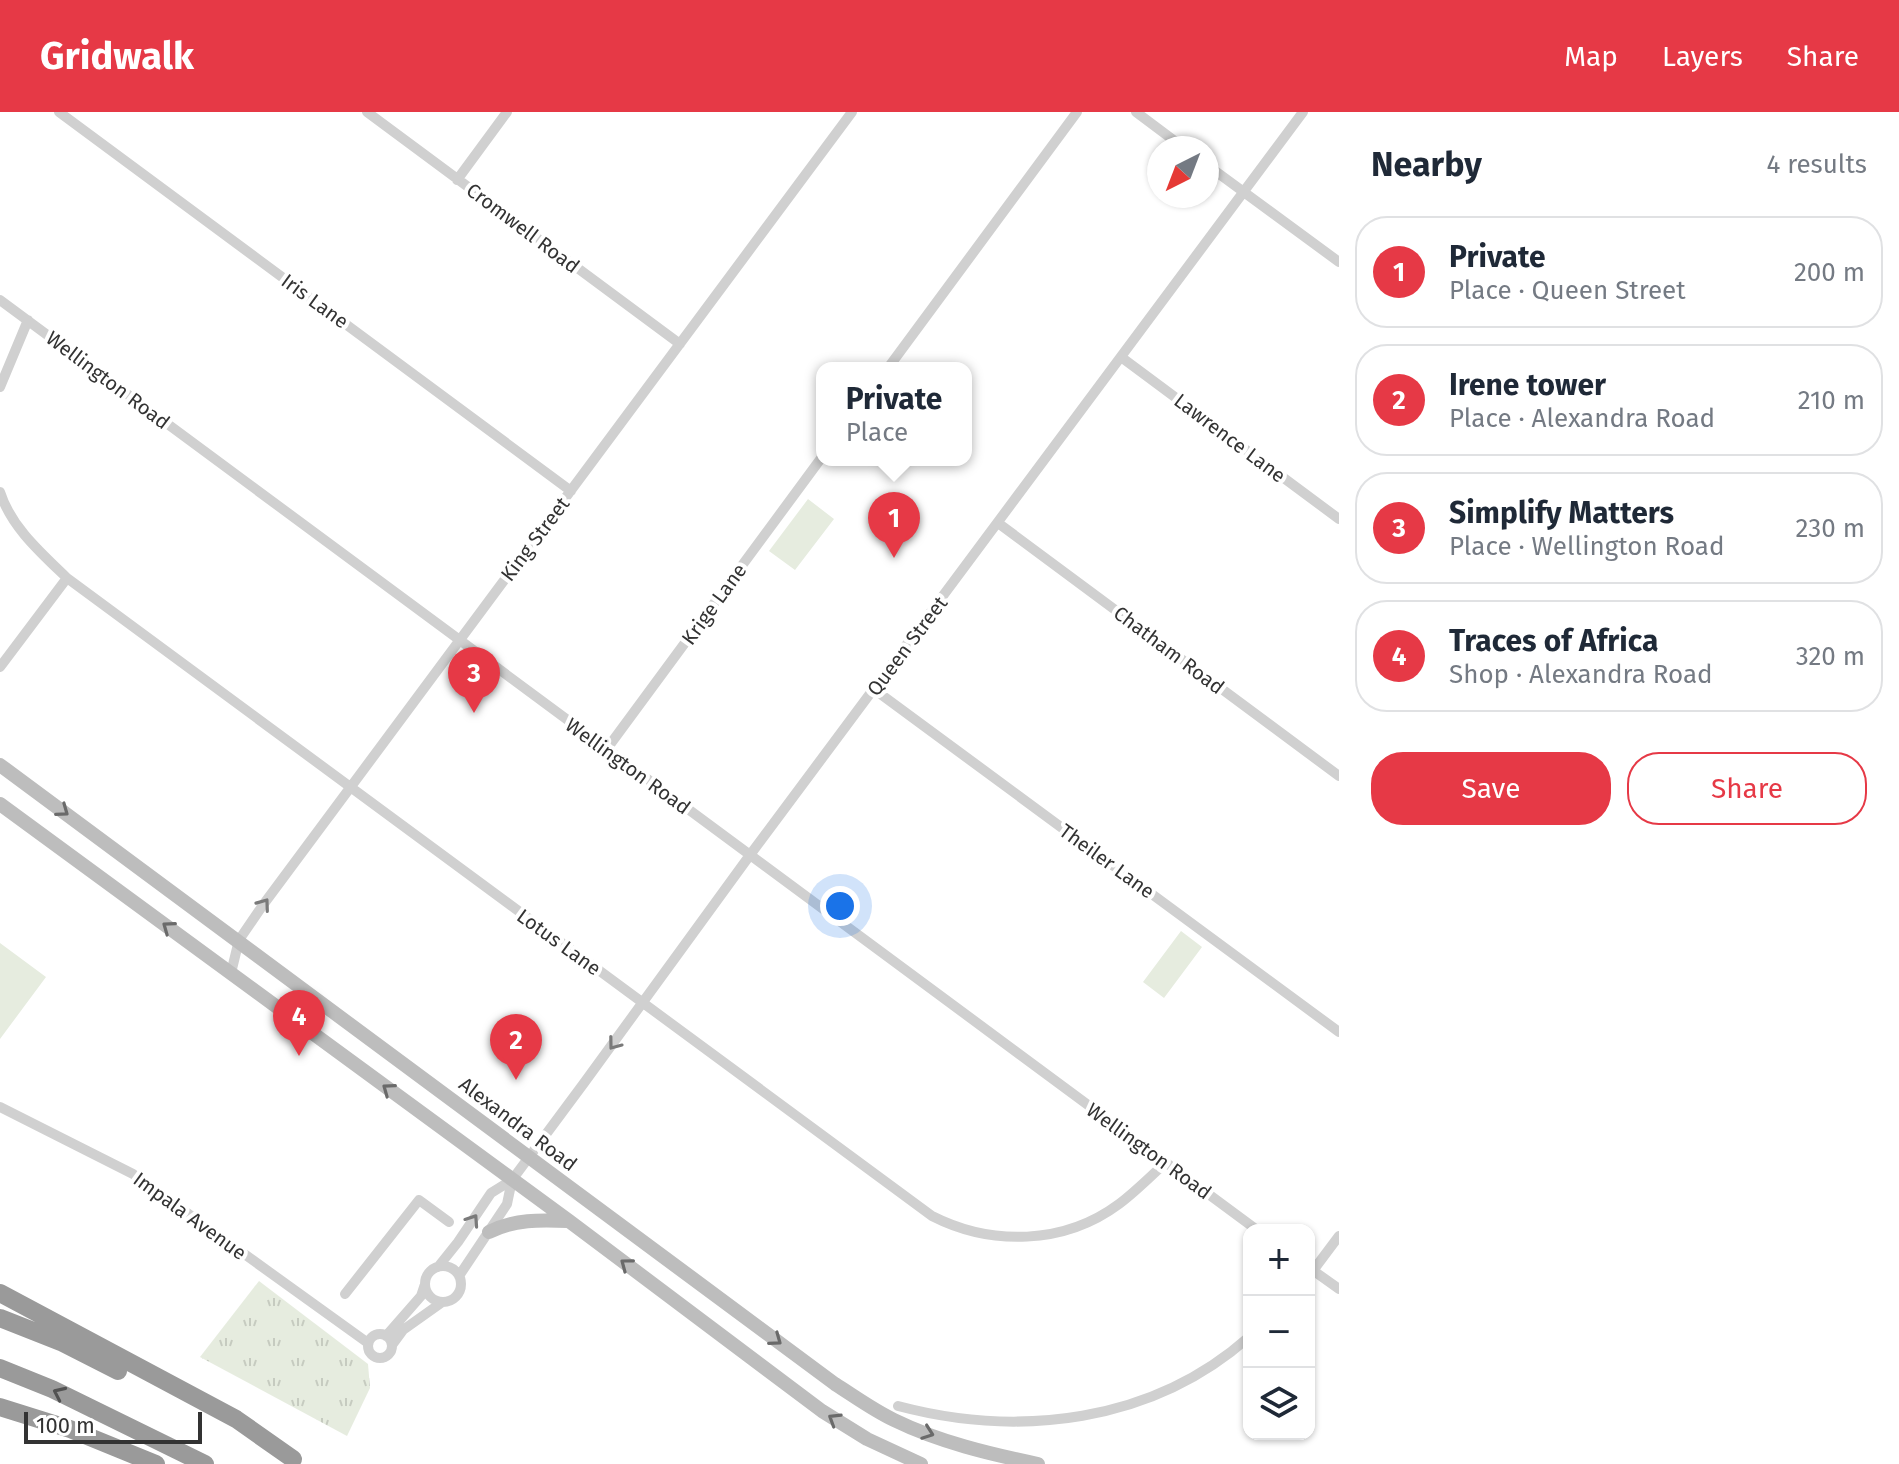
<!DOCTYPE html>
<html lang="en">
<head>
<meta charset="utf-8">
<style>
  :root { --surface:#fff; --page:#f2f2f3; --text:#1f2937; --muted:#747a83; --line:#e0e1e3; --accent:#e63946 }
  body { margin:0; font-family:"Fira Sans",sans-serif; background:var(--page); color:var(--text) }
  .controls { position:absolute; right:24px; bottom:24px; display:grid; overflow:hidden; border-radius:16px; box-shadow:0 2px 6px #0004 }
  .controls button { width:72px; height:72px; display:grid; place-items:center; padding:0; border:0; border-bottom:2px solid var(--line); background:var(--surface); color:var(--text); font:40px sans-serif }
  .compass { position:absolute; left:1147px; top:24px; width:72px; height:72px; border-radius:50%; background:var(--surface); box-shadow:0 2px 6px #0004; rotate:222deg }
  .scale { position:absolute; left:24px; bottom:20px; width:178px; box-sizing:border-box; padding-left:8px; border:4px solid #333; border-top:0; font-size:22px; line-height:28px; white-space:nowrap; color:#333; -webkit-text-stroke:6px #fff; paint-order:stroke }
  .you { position:absolute; left:840px; top:794px; width:28px; height:28px; margin:-20px; border:6px solid #fff; border-radius:50%; background:#1a73e8; box-shadow:0 0 0 12px #1a73e833 }
  .badge { display:grid; place-items:center; width:52px; height:52px; border-radius:50%; background:var(--accent); color:#fff; font-size:26px; font-weight:700 }
  .pin { position:absolute; translate:-50% -66px; filter:drop-shadow(0 2px 4px #0008) }
  .pin::after { content:''; position:absolute; top:42px; width:28px; height:24px; background:inherit; clip-path:polygon(0 0,100% 0,50% 100%) }
  .popup { position:absolute; left:816px; top:250px; width:156px; height:104px; box-sizing:border-box; display:grid; place-content:center; border-radius:16px; background:var(--surface); filter:drop-shadow(0 2px 6px #0005); font-size:26px; white-space:nowrap; color:var(--muted) }
  .popup b { font-size:30px; color:var(--text) }
  .popup::after { content:''; position:absolute; left:50%; top:100%; margin-left:-16px; border:16px solid transparent; border-top-color:var(--surface) }
  .list { margin:0; padding:0; list-style:none }
  h2 { display:flex; justify-content:space-between; align-items:center; height:104px; margin:0; padding:0 32px; font-size:34px }
  h2 small { font-size:26px; font-weight:400; color:var(--muted) }
  .list li { display:grid; grid-template-columns:52px 1fr auto; gap:24px; align-items:center; box-sizing:border-box; height:112px; margin:0 16px 16px; padding:0 16px; border:2px solid var(--line); border-radius:32px }
  .list b { display:block; font-size:30px; white-space:nowrap }
  .list p { margin:0; font-size:26px; white-space:nowrap; color:var(--muted) }
  .list em { font-size:26px; font-style:normal; color:var(--muted) }
  .actions { display:flex; gap:16px; padding:24px 32px }
  .actions a { flex:1; padding:18px 0; border:2px solid var(--accent); border-radius:32px; text-align:center; font-size:28px; color:var(--accent) }
  .actions .main { background:var(--accent); color:#fff }
  .icon { flex:none; width:44px; height:44px; fill:none; stroke:currentColor; stroke-width:2; stroke-linecap:round; stroke-linejoin:round }
  .map { position:relative; flex:none; width:1339px; height:1352px; overflow:hidden }
  header { display:flex; align-items:center; gap:48px; box-sizing:border-box; height:112px; padding:0 40px; background:var(--accent); color:#fff }
  header strong { font-size:38px }
  nav { display:flex; gap:44px; margin-inline-start:auto; font-size:28px }
  main { display:flex }
  aside { flex:1; background:var(--surface) }
  .map>svg:first-child { display:block }
  .grass { fill:url(#grass-tufts) }
  .park { fill:#e6ecdf }
  .lines { fill:none; stroke-linecap:round; stroke-linejoin:round }
  .minor { stroke:#d0d0d0; stroke-width:10 }
  .secondary { stroke:#bdbdbd; stroke-width:14 }
  .motorway { stroke:#9a9a9a; stroke-width:18 }
  .oneway { stroke:#6a6a6a }
  .oneway2 { stroke:#7a7a7a }
  .oneway3 { stroke:#525252 }
  .labels { text-anchor:middle; dominant-baseline:central; stroke-width:8; stroke-linejoin:round; paint-order:stroke }
  .street-label { font-size:20px; fill:#333; stroke:#fff }
</style>
</head>
<body>
<header>
<strong>Gridwalk</strong>
<nav><a>Map</a><a>Layers</a><a>Share</a></nav>
</header>
<main>
<div class="map">
<svg width="1339" height="1352" viewBox="0 0 1339 1352">
  <defs>
    <pattern id="grass-tufts" width="24" height="20" patternUnits="userSpaceOnUse" patternTransform="scale(2)"><rect width="24" height="20" fill="#e6ecdf"/><path d="M3 7l-1-3M5 7V3M7 7l1-3M15 17l-1-3M17 17v-4M19 17l1-3" fill="none" stroke="#c6cbc0"/></pattern>
  </defs>
  <rect width="100%" height="100%" fill="#fff"/>
  <!-- grass -->
  <path class="grass" d="M259,1169L368,1252L370,1276L347,1324L200,1245Z"/>
  <!-- park -->
  <path class="park" d="M808,387L834,407L795,458L769,439Z
    M1181,819L1202,835L1164,886L1143,870Z
    M0,831L46,865L0,927Z"/>
  <g class="lines">
    <!-- minor -->
    <path class="minor" d="M59,0L571,379
      M367,0L680,232
      M1136,0L1184,36
      M1207,53L1339,150
      M457,68L507,0
      M0,188L1257,1118
      M1121,245L1339,407
      M888,256L1077,0
      M0,275L28,208
      M0,380C11,415 41,441 67,466L932,1104C991,1134 1064,1133 1119,1092C1135,1080 1150,1065 1165,1051
      M998,411L1339,664
      M0,555L67,466
      M875,578L1339,920
      M606,638L822,345
      M231,861L239,828L263,793L852,0
      M0,995L133,1062L368,1231
      M425 1172a18 18 0 1 1 36 0a18 18 0 1 1-36 0Z
      M438,1155L458,1130L491,1081L512,1068L584,971L750,743L1303,0
      M1311,1157L1339,1177
      M459,1164L507,1092L512,1068
      M1309,1164L1339,1124
      M345,1182L419,1088L449,1110
      M368 1234a12 12 0 1 1 24 0a12 12 0 1 1-24 0Z
      M386,1224L421,1184L425,1172
      M392,1233L403,1218L441,1191
      M898,1294C1019,1326 1152,1311 1249,1225"/>
    <!-- secondary -->
    <path class="secondary" d="M0,653L835,1272C854,1284 873,1298 894,1308C939,1330 990,1342 1038,1352
      M0,692L569,1109L822,1299L867,1327L921,1352
      M489,1120C515,1107 540,1108 568,1109"/>
    <!-- motorway -->
    <path class="motorway" d="M0,1181L236,1307L293,1347
      M0,1206L61,1230L118,1259
      M0,1256L52,1277L205,1352
      M0,1295L70,1317L156,1352"/>
  </g>
  <!-- one-way arrows -->
  <defs><path id="oneway-chevron" d="M-2-3.5L2.5 0L-2 3.5" fill="none" stroke-width="1.6" stroke-linecap="round" stroke-linejoin="round" transform="scale(2)"/></defs>
  <g class="oneway">
    <use href="#oneway-chevron" transform="translate(63 699) rotate(36)"/>
    <use href="#oneway-chevron" transform="translate(168 815) rotate(-144)"/>
    <use href="#oneway-chevron" transform="translate(388 977) rotate(-144)"/>
    <use href="#oneway-chevron" transform="translate(626 1152) rotate(-143)"/>
    <use href="#oneway-chevron" transform="translate(776 1228) rotate(36)"/>
    <use href="#oneway-chevron" transform="translate(834 1307) rotate(-148)"/>
    <use href="#oneway-chevron" transform="translate(928 1321) rotate(20)"/>
  </g>
  <g class="oneway2">
    <use href="#oneway-chevron" transform="translate(264 792) rotate(-54)"/>
    <use href="#oneway-chevron" transform="translate(614 932) rotate(127)"/>
    <use href="#oneway-chevron" transform="translate(473 1108) rotate(-56)"/>
  </g>
  <use class="oneway3" href="#oneway-chevron" transform="translate(59 1281) rotate(-155)"/>
  <g class="labels">
    <!-- street labels -->
    <g class="street-label">
      <text transform="translate(523 116) rotate(37)">Cromwell Road</text>
      <text transform="translate(315 189) rotate(36)">Iris Lane</text>
      <text transform="translate(108 268) rotate(37)">Wellington Road</text>
      <text transform="translate(1230 326) rotate(37)">Lawrence Lane</text>
      <text transform="translate(535 427) rotate(-53)">King Street</text>
      <text transform="translate(714 492) rotate(-54)">Krige Lane</text>
      <text transform="translate(907 534) rotate(-53)">Queen Street</text>
      <text transform="translate(1169 538) rotate(37)">Chatham Road</text>
      <text transform="translate(628 654) rotate(36)">Wellington Road</text>
      <text transform="translate(1107 749) rotate(36)">Theiler Lane</text>
      <text transform="translate(559 830) rotate(36)">Lotus Lane</text>
      <text transform="translate(518 1012) rotate(37)">Alexandra Road</text>
      <text transform="translate(1149 1039) rotate(36)">Wellington Road</text>
      <text transform="translate(190 1104) rotate(36)">Impala Avenue</text>
    </g>
  </g>
</svg>
<div class="controls">
<button>+</button>
<button>−</button>
<button><svg class="icon" aria-label="layers" viewBox="0 0 24 24"><path d="M12 4l9 5-9 5-9-5zM3 14l9 5 9-5"/></svg></button>
</div>
<svg class="compass" viewBox="-18 -18 36 36"><path d="M0-13l5 13h-10z" fill="#e53935"/><path d="M0 13l5-13h-10z" fill="#747a83"/></svg>
<div class="scale">100 m</div>
<div class="you"></div>
<div class="pin badge" style="left:894px;top:446px">1</div>
<div class="popup"><b>Private</b>Place</div>
<div class="pin badge" style="left:516px;top:968px">2</div>
<div class="pin badge" style="left:474px;top:601px">3</div>
<div class="pin badge" style="left:299px;top:944px">4</div>
</div>
<aside>
<h2>Nearby<small>4 results</small></h2>
<ul class="list">
<li><span class="badge">1</span><div><b>Private</b><p>Place · Queen Street</p></div><em>200 m</em></li>
<li><span class="badge">2</span><div><b>Irene tower</b><p>Place · Alexandra Road</p></div><em>210 m</em></li>
<li><span class="badge">3</span><div><b>Simplify Matters</b><p>Place · Wellington Road</p></div><em>230 m</em></li>
<li><span class="badge">4</span><div><b>Traces of Africa</b><p>Shop · Alexandra Road</p></div><em>320 m</em></li>
</ul>
<div class="actions"><a class="main">Save</a><a>Share</a></div>
</aside>
</main>
</body>
</html>
